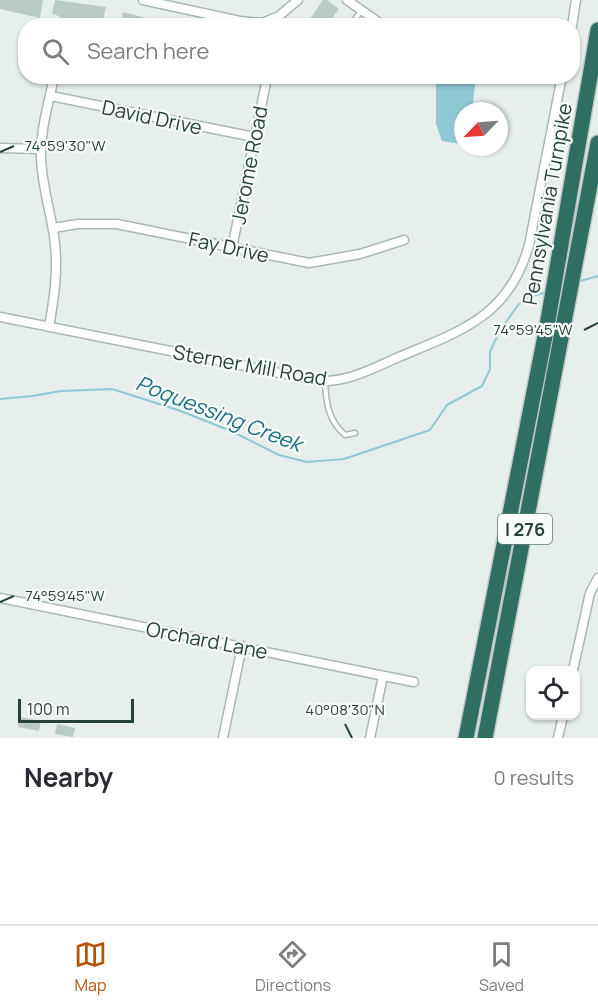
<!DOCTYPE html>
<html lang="en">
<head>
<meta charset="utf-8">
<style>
  :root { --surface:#fff; --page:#f2f2f3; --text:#2b2b33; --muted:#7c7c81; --line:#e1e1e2; --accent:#b45309 }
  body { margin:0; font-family:Manrope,sans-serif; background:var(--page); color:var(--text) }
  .controls { position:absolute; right:18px; bottom:18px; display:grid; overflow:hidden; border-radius:12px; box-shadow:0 2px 4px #0004 }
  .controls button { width:54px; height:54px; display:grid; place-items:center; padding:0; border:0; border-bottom:2px solid var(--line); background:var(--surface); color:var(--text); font:30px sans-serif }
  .compass { position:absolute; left:454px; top:102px; width:54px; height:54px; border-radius:50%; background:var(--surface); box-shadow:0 2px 4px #0004; rotate:245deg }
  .scale { position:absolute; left:18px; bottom:15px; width:116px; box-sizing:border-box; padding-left:6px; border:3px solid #24423a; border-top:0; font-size:16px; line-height:21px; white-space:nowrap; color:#24423a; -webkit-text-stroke:4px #f7fbf9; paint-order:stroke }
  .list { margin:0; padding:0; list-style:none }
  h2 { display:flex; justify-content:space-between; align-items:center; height:78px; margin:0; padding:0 24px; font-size:26px }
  h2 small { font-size:20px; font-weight:400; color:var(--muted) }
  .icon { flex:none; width:33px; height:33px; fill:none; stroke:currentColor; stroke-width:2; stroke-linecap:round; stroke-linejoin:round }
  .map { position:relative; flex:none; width:598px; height:738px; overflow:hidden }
  .search { position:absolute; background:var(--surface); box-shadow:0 2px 4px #0004; left:18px; right:18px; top:18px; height:66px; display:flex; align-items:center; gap:15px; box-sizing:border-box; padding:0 21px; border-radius:24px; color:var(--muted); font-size:22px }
  .sheet { height:186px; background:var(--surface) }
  nav { display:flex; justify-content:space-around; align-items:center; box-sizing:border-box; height:84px; border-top:2px solid var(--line); background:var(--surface); font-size:16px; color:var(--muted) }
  nav a { display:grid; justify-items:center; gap:3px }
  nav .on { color:var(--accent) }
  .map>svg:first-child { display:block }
  .water { fill:#8ec9d4 }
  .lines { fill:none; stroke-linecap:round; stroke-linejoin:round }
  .stream { stroke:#8ec9d4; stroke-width:2 }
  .building { fill:#bbcac4 }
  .lane-casing { stroke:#a8b8b2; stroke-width:7 }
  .street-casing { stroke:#a8b8b2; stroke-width:11 }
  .highway-casing { stroke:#c2cac8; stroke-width:18 }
  .lane { stroke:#fff; stroke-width:4 }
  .street { stroke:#fff; stroke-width:8 }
  .highway { stroke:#2f6f62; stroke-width:15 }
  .ticks { fill:none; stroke:#24423a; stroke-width:2 }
  .labels { text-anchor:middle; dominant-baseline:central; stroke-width:4.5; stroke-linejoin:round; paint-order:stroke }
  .shield { fill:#f7fbf9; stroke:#637a73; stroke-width:1.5 }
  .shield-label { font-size:18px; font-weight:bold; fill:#24423a }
  .street-label { font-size:20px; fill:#24423a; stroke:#f7fbf9 }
  .water-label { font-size:21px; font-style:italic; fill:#1c6f80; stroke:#f7fbf9 }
  .ticks-label { font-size:15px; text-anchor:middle; fill:#24423a; stroke:#f7fbf9; stroke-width:4.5; stroke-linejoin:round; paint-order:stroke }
</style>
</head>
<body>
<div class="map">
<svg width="598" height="738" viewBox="0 0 598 738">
  <rect width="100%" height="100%" fill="#e6efeb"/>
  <!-- water -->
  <path class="water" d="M436,77H476L472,111H463V143L461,144L442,141L436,124Z"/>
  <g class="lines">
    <!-- stream -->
    <path class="stream" d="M577,282L598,276
      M0,399L32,396L61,391L112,389L178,410L231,431L279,455L307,462L344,459L430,430L447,405L482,386L490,369V352L499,332L518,305L529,297L546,292"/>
  </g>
  <!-- building -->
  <path class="building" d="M0,0H43L40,18L0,9Z
    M55,0L106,7L102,25L95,23L94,26L59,17V16L52,14Z
    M323,0H327L339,9L333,17L335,19L331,26H305Z
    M123,12L165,23V26H120Z
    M20,717L41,721L39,731L18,727Z
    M57,724L75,728L73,737L55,734Z"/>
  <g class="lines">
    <!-- lane casing -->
    <g class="lane-casing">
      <path id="lane" d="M350,26L361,11
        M325,381C326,403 328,420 345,435L355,433"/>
    </g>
    <!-- street casing -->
    <g class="street-casing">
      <path id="street" d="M143,0L240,21L262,23L279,16L298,0
        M347,0L384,26
        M572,26L576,0
        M51,96L254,137
        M0,148L41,149
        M53,228L78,224H117L309,263L360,254L404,240
        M232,248L266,83
        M0,317L320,381C349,382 373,368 399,357C460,331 509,317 529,245L562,76
        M49,327C54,299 58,272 55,244C52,215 42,188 41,158C40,130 49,103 54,76
        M0,598L414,682
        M573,670L590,593L598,578
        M223,738L242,646
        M370,738L383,676
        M558,738L563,716"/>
    </g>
    <!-- highway casing -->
    <g class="highway-casing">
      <path id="highway" d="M466,738L547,326L598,30
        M485,738L598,143"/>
    </g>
    <!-- lane -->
    <use href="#lane" class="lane"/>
    <!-- street -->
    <use href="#street" class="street"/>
    <!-- highway -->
    <use href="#highway" class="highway"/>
  </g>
  <!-- ticks -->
  <path class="ticks" d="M0,152L14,146M584,330L598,323M0,602L14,596M345,724L352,738"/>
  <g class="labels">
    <!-- shield labels -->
    <rect class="shield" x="498" y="514" width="54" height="30" rx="4.5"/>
    <g class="shield-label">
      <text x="525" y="529">I 276</text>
    </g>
    <!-- street labels -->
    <g class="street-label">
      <text transform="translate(152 117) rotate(12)">David Drive</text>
      <text transform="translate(249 165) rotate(-79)">Jerome Road</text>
      <text transform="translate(547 204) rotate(-80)">Pennsylvania Turnpike</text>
      <text transform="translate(229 247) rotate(12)">Fay Drive</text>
      <text transform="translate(250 365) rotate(10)">Sterner Mill Road</text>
      <text transform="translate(207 640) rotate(11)">Orchard Lane</text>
    </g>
    <!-- water labels -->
    <g class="water-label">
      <text transform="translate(219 413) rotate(21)">Poquessing Creek</text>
    </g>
  </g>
  <g class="ticks-label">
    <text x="65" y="151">74°59'30"W</text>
    <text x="533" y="335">74°59'45"W</text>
    <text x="65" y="601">74°59'45"W</text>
    <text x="345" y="715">40°08'30"N</text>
  </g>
</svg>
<div class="controls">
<button><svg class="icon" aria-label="locate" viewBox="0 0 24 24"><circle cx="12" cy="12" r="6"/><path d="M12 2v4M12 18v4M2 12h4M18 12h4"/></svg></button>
</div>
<svg class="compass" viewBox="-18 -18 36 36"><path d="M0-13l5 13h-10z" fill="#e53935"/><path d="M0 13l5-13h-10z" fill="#7c7c81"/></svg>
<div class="scale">100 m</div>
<div class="search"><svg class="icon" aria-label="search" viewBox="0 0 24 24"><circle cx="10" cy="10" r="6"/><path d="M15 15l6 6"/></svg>Search here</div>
</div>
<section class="sheet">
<h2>Nearby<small>0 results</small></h2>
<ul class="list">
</ul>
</section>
<nav>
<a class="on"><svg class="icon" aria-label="map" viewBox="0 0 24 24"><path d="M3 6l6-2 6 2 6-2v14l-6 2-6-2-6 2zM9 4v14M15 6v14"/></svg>Map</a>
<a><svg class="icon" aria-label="directions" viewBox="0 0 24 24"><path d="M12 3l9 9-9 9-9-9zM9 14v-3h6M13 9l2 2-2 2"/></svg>Directions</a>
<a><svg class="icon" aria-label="saved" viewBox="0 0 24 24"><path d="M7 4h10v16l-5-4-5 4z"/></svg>Saved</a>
</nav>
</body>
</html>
